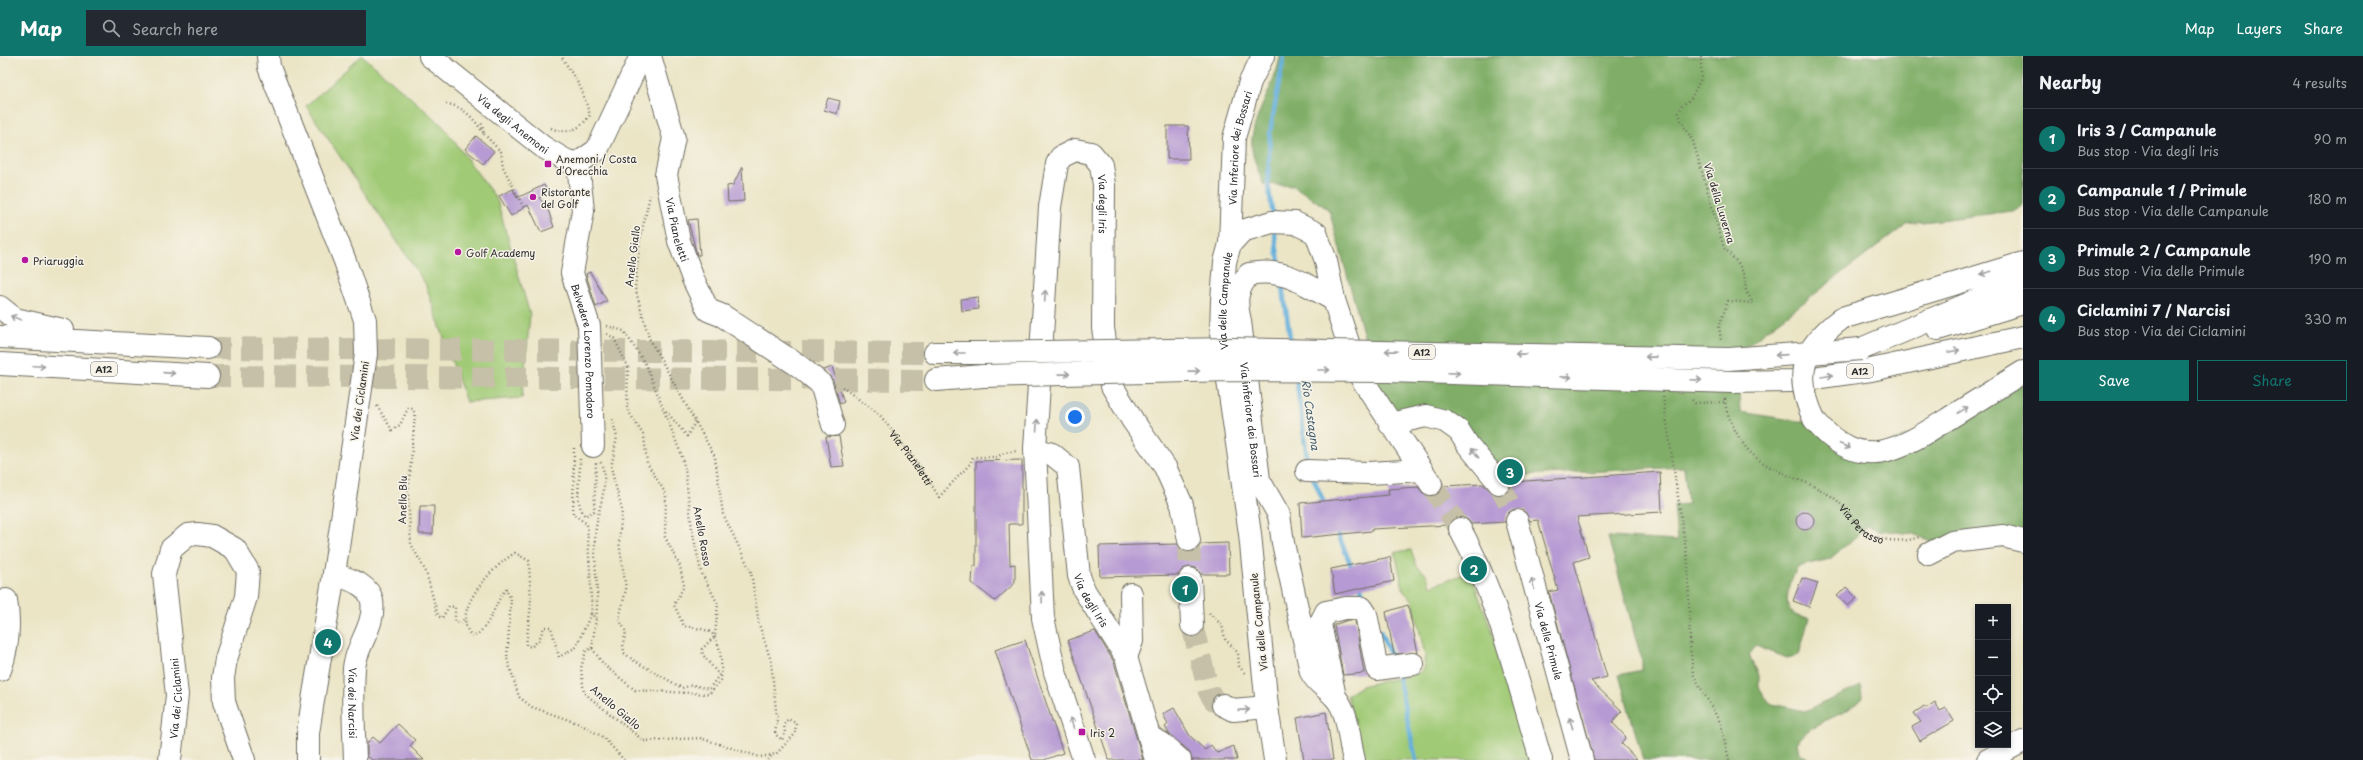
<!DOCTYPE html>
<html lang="en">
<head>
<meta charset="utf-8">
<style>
  :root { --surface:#171b24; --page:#242831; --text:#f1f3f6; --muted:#9ea1a6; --line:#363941; --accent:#0f766e }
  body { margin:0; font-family:"Playpen Sans",sans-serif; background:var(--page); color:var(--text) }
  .controls { position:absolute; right:12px; bottom:12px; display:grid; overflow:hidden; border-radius:0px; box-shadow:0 2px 6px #0003 }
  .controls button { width:36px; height:36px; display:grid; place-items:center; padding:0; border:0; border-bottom:1px solid var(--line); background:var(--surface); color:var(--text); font:20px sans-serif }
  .you { position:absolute; left:1075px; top:361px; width:14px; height:14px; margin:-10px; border:3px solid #fff; border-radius:50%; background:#1a73e8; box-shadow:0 0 0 6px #1a73e833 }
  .badge { display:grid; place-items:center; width:26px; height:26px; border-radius:50%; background:var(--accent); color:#fff; font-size:13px; font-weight:700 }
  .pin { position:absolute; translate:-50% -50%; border:2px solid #fff; box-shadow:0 1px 4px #0006 }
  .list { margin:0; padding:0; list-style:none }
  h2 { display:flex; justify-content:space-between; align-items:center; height:52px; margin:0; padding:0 16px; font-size:17px }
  h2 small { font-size:13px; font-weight:400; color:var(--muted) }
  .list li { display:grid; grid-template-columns:26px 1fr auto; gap:12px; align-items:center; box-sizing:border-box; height:60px; padding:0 16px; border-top:1px solid var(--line) }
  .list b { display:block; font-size:15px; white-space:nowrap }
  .list p { margin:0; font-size:13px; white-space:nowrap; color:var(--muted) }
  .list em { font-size:13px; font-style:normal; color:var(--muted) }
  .actions { display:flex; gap:8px; padding:12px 16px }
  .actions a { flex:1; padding:9px 0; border:1px solid var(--accent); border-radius:0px; text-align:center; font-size:14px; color:var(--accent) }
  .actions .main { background:var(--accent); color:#fff }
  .icon { flex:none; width:22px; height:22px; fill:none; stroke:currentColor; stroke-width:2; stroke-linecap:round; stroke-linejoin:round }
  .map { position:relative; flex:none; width:2023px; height:704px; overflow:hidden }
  header { display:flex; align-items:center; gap:24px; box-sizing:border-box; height:56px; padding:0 20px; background:var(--accent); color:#fff }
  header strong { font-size:19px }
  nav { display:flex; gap:22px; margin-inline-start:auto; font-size:14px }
  .search { width:280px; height:36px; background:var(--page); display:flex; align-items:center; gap:10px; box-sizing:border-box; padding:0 14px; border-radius:0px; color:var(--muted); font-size:15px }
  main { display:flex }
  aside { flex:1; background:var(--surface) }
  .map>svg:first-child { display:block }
  .green { fill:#a0ca76; stroke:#667a50 }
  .forest { fill:#80ae67; stroke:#566c49 }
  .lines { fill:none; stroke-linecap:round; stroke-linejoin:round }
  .stream { stroke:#65b0dd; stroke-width:4.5 }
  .building { fill:#b69ad3 }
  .minor-tunnel { stroke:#c5c0a7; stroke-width:22; stroke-dasharray:22 11; stroke-linecap:butt }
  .highway-tunnel { stroke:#c5c0a7; stroke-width:22; stroke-dasharray:22 11; stroke-linecap:butt }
  .minor-casing { stroke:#6e6c61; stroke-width:24 }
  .highway-casing { stroke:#6e6c61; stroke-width:24 }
  .path { stroke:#6e6c61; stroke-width:2.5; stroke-dasharray:1 3; stroke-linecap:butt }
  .minor { stroke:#fff; stroke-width:22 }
  .highway { stroke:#fff; stroke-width:22 }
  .highway-bridge-casing { stroke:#6e6c61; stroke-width:24; stroke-linecap:butt }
  .highway-bridge { stroke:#fff; stroke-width:22 }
  .oneway { stroke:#a0a0a0 }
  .poi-dot { fill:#b5179e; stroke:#f7f3e8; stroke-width:1.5 }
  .labels { text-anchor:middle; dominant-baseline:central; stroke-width:3; stroke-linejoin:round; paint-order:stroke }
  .shield { fill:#f7f3e8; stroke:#686764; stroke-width:1 }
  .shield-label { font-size:9px; font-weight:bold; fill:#2b2b2b }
  .street-label { font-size:10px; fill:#2b2b2b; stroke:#f7f3e8 }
  .poi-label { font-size:10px; fill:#2b2b2b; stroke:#f7f3e8; text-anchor:start }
  .water-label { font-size:11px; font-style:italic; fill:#3f5a69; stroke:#f7f3e8 }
</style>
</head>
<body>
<header>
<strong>Map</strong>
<div class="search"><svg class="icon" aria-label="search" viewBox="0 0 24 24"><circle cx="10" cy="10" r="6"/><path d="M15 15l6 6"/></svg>Search here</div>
<nav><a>Map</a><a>Layers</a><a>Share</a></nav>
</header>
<main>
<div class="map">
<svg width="2023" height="704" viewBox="0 0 2023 704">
  <rect width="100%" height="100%" fill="#f7f3e8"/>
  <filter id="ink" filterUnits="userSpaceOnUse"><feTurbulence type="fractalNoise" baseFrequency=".025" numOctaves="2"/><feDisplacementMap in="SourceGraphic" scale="8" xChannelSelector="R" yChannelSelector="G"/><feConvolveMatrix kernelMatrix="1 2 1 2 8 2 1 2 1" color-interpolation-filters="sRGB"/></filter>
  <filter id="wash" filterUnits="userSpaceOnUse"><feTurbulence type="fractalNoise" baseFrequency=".012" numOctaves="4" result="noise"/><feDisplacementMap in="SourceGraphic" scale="16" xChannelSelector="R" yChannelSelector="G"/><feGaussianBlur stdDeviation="0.9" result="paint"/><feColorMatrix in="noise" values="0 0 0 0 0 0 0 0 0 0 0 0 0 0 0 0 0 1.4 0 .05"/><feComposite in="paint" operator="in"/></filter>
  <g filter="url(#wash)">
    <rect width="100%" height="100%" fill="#ebe5c6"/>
    <!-- green -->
    <path class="green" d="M361,0H363L443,70L497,144L530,259L522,342L466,346L425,227L306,50Z
      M1411,494L1417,510L1426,518L1431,530L1470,516L1499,595L1534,704H1365L1347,639L1361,630L1419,617L1423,613L1425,600L1414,549L1412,543L1404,536L1395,496Z"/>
    <!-- forest -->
    <path class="forest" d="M1280,0H2023V149L2013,155L1907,168L1737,297L1740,356L1805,366L1857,402L2023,328V482L1933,486L1913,478L1879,474L1868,470L1830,503L1797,511C1789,531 1775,561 1809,562L1799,599L1787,602L1756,590L1749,599L1759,619V630L1764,641L1772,648L1805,655L1861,630L1862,642C1841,665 1814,661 1797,687L1799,697L1809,703L1807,704H1643L1619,619L1642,614V605L1608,481L1677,485L1674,449L1688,448L1684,411L1525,419L1488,402L1463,369L1400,359L1383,348L1329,154L1294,130L1263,128C1260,118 1253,104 1252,93C1249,63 1276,31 1280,0Z"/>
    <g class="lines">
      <!-- stream -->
      <path class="stream" d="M1273,161L1268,127L1270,76L1284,0
        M1274,173L1280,213
        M1282,226L1291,288
        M1296,321L1308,409
        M1313,421L1325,449
        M1336,474L1353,514
        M1359,528L1367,547
        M1380,575L1393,605
        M1397,616L1416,704"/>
    </g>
    <g id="blocks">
      <!-- building -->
      <path class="building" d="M828,42L840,45L837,58L824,54Z
        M1167,70H1188L1189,103H1167Z
        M476,80L494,95L483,108L465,93Z
        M742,111L744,145L728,146L727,130L733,129Z
        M544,129L548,136L539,142L547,151L554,171L541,176L528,149L511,160L499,140L513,133L517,142Z
        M697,163L700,199H697L688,164Z
        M590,216L607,245L596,251L586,218Z
        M978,241L979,253L962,255L961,243Z
        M832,311L844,346L840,348L833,324L824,314Z
        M839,380L844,410L831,411L826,381Z
        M1022,404V468H1009L1010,509L1015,508V527L995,545L972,527L973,510H976V405Z
        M1660,416L1662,456L1577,461L1589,501L1574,506L1607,621L1591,625L1622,655L1612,666L1626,681L1621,687L1637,704H1594L1549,536L1558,534L1538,464L1530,465L1525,456L1514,453L1508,457L1505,466L1471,468L1467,463L1460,461L1454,462L1449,469L1372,473V475L1302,482L1300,447L1389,439L1388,433L1418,431L1425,439L1432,440L1438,438L1443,430L1483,428L1494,438L1501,439L1507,436L1511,426Z
        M420,450H434L433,478H419Z
        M1796 465a9 9 0 1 1 18 0a9 9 0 1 1-18 0Z
        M1228,487L1229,518H1201L1196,512L1190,511L1183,513L1178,519L1100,521L1099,490L1178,488L1185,496H1191L1197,494L1201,488Z
        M1390,501L1394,525L1335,538L1331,513Z
        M1802,522L1818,527L1809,551L1793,545Z
        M1846,531L1857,542L1848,550L1837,540Z
        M1408,549L1418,597L1394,598L1386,556Z
        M1348,564H1355L1364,617L1343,619L1334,569Z
        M1095,575L1114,606L1143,704H1109L1068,584Z
        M1025,584L1063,697L1044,704H1032L995,594Z
        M1935,646L1940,655L1946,652L1954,665L1920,685L1912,671L1921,666L1914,657L1924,650L1926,652Z
        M1174,652L1190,680L1205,694L1211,689L1217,697L1234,690L1237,704H1192L1189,695L1170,679L1165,671L1168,668L1163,658Z
        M1326,656L1333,704H1304L1297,662Z
        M398,668L415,684L410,690L424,704H372L367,700V687L373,681L380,687Z"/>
    </g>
  </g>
  <g filter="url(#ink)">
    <use href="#blocks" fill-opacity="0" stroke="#6e6c61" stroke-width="1"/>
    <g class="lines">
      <!-- minor-tunnel -->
      <path class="minor-tunnel" d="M1499,427L1517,465
        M1431,428L1460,473
        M1189,484L1190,523
        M1192,569L1209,636L1214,644L1223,649"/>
      <!-- highway-tunnel -->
      <path class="highway-tunnel" d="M208,292L935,297
        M208,320L936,324"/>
      <!-- minor casing -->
      <g class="minor-casing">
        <g id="minor">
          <path d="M268,0L269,11L345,205L365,264L366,298L334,518L314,638L308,677V704"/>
          <path id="s3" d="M430,0L543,91L567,105L578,107L597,94L641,0"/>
          <path id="s4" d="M650,0L674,82L666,119L679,185L693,223L708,254L723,260L799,310L821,328L833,369"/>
          <path id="s5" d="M578,107L583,155L572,217L589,270L593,390"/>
          <path id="s6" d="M1230,188L1234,82L1250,26L1263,0"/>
          <path id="s7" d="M1334,244C1305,228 1283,211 1249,218C1236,235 1235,243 1240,265L1259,424L1279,459L1283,487L1311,616C1317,628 1326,631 1335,641C1350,658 1348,683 1354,704"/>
          <path d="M1390,368L1426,360L1445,365L1459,375L1468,389L1499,427"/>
          <path id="s8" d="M1035,393L1052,398L1068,411L1079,520L1084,534L1126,601L1156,704"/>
          <path d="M1307,415L1369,417L1422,414"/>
          <path id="s9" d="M1517,465L1582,704"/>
          <path d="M1460,473C1499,544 1518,627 1541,704"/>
          <path d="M1929,498L1952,486L2003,480L2023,485"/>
          <path id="s10" d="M334,518C348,523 369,528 372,545C376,569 356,589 354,612C352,642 354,674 355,704"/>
          <path d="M1190,523L1192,569"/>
          <path d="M1126,601L1132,585L1131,538"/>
          <path d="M0,614C8,592 10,568 6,544"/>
          <path d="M1335,641L1320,568L1326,556L1346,552H1362L1366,558L1377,613L1413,608"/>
          <path d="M1223,649L1233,654L1267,651"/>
          <path d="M1149,681L1161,687L1180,704"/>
          <path id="s11" d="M170,704L177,639L164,518L171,493L188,479L198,478L212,480L235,493L248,515L246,541L226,603L223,622L224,646L244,704"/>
          <path id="s12" d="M1084,704L1055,616L1043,562L1035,393L1050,151L1057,108L1061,101L1075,94L1091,97L1101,109L1104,129L1103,272L1112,330L1133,365L1165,411L1182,449L1189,484"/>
          <path id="s13" d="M1275,704L1267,651L1250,478L1221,276L1222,244L1225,206L1230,188L1242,175L1272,166L1295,167L1316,177L1326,205L1334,244L1358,317L1431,428"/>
          <path d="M1988,704L2023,685"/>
        </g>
      </g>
      <!-- highway casing -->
      <g class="highway-casing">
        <path id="highway" d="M0,251L15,263L63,274
          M1842,262L2023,207
          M1938,273L2023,247
          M0,281L208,292
          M1861,293L2018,227
          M935,297H983
          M0,308L208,320
          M936,324L983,320
          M1732,326L1792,325L1871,314L2023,281
          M1815,365C1862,420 1902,392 1951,361C1975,346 1999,331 2023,316"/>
      </g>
      <!-- path -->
      <g class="path">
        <path d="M1701,0V23L1690,44L1682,49L1679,57L1682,67L1693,85L1724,192L1738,207L1744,218L1746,235L1753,247L1728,245L1719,270L1721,285"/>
        <path d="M446,48C463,49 476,65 484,78L481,65"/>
        <path d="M551,72C567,79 580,74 590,59L581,32L561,0"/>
        <path d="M484,78L501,96L503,111L525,154"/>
        <path d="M607,270L624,275L646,309L681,398L685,413L692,473L701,516L718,548L715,580L702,593L703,599L719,619L709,633L693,629L682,632L633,604L624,597L623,587L626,576L619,563L626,533L619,486L622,454L611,412L617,381L612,363"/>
        <path d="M607,278L614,282L628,311L627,353L644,380L647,407L666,438L665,481L680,510L684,530L674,549L684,570C691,572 701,572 708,575C722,580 722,612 721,624L709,638L635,634L604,609L592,592L586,595L581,612L584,637L644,685L700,682L760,701L776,698L795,678L796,667L788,663L784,668L785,677L782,684L775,678L777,664L771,605L759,568L751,516L723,458L715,401L649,282L635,232L640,184L650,139"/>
        <path id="s1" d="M842,331L879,358L919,409L939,441L970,408L973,401H997L1004,397L1017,395"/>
        <path d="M1663,341L1688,507L1690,588L1693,618L1721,668L1729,704"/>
        <path id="s2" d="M1725,343C1725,353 1730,364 1734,372C1756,419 1793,415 1831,440C1855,456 1855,480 1889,484C1901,485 1908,485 1919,481"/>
        <path d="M1692,344L1695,347L1724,346"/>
        <path d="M377,350L392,374L400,369L408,352L413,353L415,359L408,440L411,488L426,516L438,560L442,562L449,550L455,551V565L461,568L465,561"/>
        <path d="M666,355L687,380L696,365"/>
        <path d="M574,392L573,458L587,468L591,532C590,542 593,548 591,558L596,562C600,530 591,496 597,466C600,445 610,426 600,405"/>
        <path d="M580,403C581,421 573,444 585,460L594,455L596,407"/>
        <path d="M1209,557L1222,569L1225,583L1238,597L1239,610L1246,619"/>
        <path d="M591,558L576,591L559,601L551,571H544L539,584L531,591L526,589L531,548L529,505L515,497C494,509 447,557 473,581C492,570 493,549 506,533L511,543L507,602L519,641L532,651L580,668L603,681L624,704"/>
        <path d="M592,592L596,562"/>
        <path d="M768,704L772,699"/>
      </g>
      <!-- minor -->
      <use href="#minor" class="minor"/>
      <!-- highway -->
      <use href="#highway" class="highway"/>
      <!-- highway-bridge casing -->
      <g class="highway-bridge-casing">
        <path id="highway-bridge" d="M983,297L1232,293L1729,303L1861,293
          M983,320L1231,314L1388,315L1732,326
          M1815,365C1793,319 1801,293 1842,262"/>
      </g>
      <!-- highway-bridge -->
      <use href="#highway-bridge" class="highway-bridge"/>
    </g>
    <!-- one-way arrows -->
    <defs><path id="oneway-shaft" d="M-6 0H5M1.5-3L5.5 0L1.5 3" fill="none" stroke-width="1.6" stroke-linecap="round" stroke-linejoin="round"/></defs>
    <g class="oneway">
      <use href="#oneway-shaft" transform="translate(1986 217) rotate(164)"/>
      <use href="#oneway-shaft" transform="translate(1045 240) rotate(-87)"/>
      <use href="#oneway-shaft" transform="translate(16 262) rotate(-158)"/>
      <use href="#oneway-shaft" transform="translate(1391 295) rotate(-179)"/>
      <use href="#oneway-shaft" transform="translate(1954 295) rotate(-12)"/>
      <use href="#oneway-shaft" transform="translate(959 297) rotate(180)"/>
      <use href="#oneway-shaft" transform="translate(1521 298) rotate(-179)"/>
      <use href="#oneway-shaft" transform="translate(1781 299) rotate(176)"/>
      <use href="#oneway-shaft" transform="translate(1651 301) rotate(-179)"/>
      <use href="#oneway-shaft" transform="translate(39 310) rotate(3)"/>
      <use href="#oneway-shaft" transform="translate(1324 314)"/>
      <use href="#oneway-shaft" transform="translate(1194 315) rotate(-1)"/>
      <use href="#oneway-shaft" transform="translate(169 317) rotate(4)"/>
      <use href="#oneway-shaft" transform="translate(1454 317) rotate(2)"/>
      <use href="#oneway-shaft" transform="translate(1064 318) rotate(-1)"/>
      <use href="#oneway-shaft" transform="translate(1827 320) rotate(-9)"/>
      <use href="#oneway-shaft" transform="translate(1566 321) rotate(2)"/>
      <use href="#oneway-shaft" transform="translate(1696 324) rotate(2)"/>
      <use href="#oneway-shaft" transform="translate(1963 354) rotate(-32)"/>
      <use href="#oneway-shaft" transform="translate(1037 369) rotate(-86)"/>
      <use href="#oneway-shaft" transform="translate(1845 390) rotate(23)"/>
      <use href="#oneway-shaft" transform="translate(1475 397) rotate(-129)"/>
      <use href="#oneway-shaft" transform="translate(1533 528) rotate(-104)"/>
      <use href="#oneway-shaft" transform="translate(1042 541) rotate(-92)"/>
      <use href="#oneway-shaft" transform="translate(1244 654) rotate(-4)"/>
      <use href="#oneway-shaft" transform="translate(1072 667) rotate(-108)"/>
      <use href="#oneway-shaft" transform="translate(1571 667) rotate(-106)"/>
    </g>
  </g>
  <!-- markers -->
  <g class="poi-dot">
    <rect x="544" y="104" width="8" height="8" rx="2"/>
    <circle cx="533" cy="141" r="4"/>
    <circle cx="458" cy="196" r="4"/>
    <circle cx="25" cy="204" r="4"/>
    <rect x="1078" y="672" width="8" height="8" rx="2"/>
  </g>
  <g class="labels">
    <!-- shield labels -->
    <g class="shield">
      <rect x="1409" y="289" width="26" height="14" rx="3"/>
      <rect x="91" y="306" width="26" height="14" rx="3"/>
      <rect x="1847" y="308" width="26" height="14" rx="3"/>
    </g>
    <g class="shield-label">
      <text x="1422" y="296">A12</text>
      <text x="104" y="313">A12</text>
      <text x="1860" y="315">A12</text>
    </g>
    <!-- street labels -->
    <g class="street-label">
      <text stroke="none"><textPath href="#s3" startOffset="107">Via degli Anemoni</textPath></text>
      <text stroke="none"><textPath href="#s6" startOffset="97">Via Inferiore dei Bossari</textPath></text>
      <text transform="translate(1720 147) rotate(73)">Via della Luverna</text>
      <text stroke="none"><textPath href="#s12" startOffset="698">Via degli Iris</textPath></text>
      <text stroke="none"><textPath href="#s4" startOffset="179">Via Pianeletti</textPath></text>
      <text transform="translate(632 200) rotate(-83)">Anello Giallo</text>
      <text stroke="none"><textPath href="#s13" startOffset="463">Via delle Campanule</textPath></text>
      <text stroke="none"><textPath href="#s5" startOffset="191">Belvedere Lorenzo Pomodoro</textPath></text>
      <text transform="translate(359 345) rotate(-82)">Via dei Ciclamini</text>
      <text stroke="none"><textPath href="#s7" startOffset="241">Via inferiore dei Bossari</textPath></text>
      <text stroke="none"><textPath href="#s1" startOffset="100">Via Pianeletti</textPath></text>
      <text transform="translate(402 444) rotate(-89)">Anello Blu</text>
      <text stroke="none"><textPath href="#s2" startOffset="194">Via Perasso</textPath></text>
      <text transform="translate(703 480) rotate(80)">Anello Rosso</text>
      <text stroke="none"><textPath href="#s8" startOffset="175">Via degli Iris</textPath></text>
      <text transform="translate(1258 566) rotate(-96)">Via delle Campanule</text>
      <text stroke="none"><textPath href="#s9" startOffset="124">Via delle Primule</textPath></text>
      <text stroke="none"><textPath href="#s11" startOffset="62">Via dei Ciclamini</textPath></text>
      <text stroke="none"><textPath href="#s10" startOffset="154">Via dei Narcisi</textPath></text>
      <text transform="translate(616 651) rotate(40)">Anello Giallo</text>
    </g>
    <!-- poi labels -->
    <g class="poi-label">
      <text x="556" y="102">Anemoni / Costa<tspan x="556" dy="12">d'Orecchia</tspan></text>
      <text x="541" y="135">Ristorante<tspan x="541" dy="12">del Golf</tspan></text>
      <text x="466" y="196">Golf Academy</text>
      <text x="33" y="204">Priaruggia</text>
      <text x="1090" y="676">Iris 2</text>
    </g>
    <!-- water labels -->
    <g class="water-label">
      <text transform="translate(1311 359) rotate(82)">Rio Castagna</text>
    </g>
  </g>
</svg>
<div class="controls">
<button>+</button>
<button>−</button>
<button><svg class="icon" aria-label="locate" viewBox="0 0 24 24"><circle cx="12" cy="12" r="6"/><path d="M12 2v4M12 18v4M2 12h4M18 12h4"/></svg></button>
<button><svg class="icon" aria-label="layers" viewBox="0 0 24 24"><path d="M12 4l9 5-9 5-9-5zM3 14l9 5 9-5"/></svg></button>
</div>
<div class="you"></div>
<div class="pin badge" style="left:1185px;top:533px">1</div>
<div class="pin badge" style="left:1474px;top:513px">2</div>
<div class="pin badge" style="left:1510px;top:416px">3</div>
<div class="pin badge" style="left:328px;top:586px">4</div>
</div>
<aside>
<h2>Nearby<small>4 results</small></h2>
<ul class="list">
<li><span class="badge">1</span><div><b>Iris 3 / Campanule</b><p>Bus stop · Via degli Iris</p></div><em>90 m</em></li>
<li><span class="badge">2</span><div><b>Campanule 1 / Primule</b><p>Bus stop · Via delle Campanule</p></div><em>180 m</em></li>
<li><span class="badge">3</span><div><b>Primule 2 / Campanule</b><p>Bus stop · Via delle Primule</p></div><em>190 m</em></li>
<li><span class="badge">4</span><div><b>Ciclamini 7 / Narcisi</b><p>Bus stop · Via dei Ciclamini</p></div><em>330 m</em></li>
</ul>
<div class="actions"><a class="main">Save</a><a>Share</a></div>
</aside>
</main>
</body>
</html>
